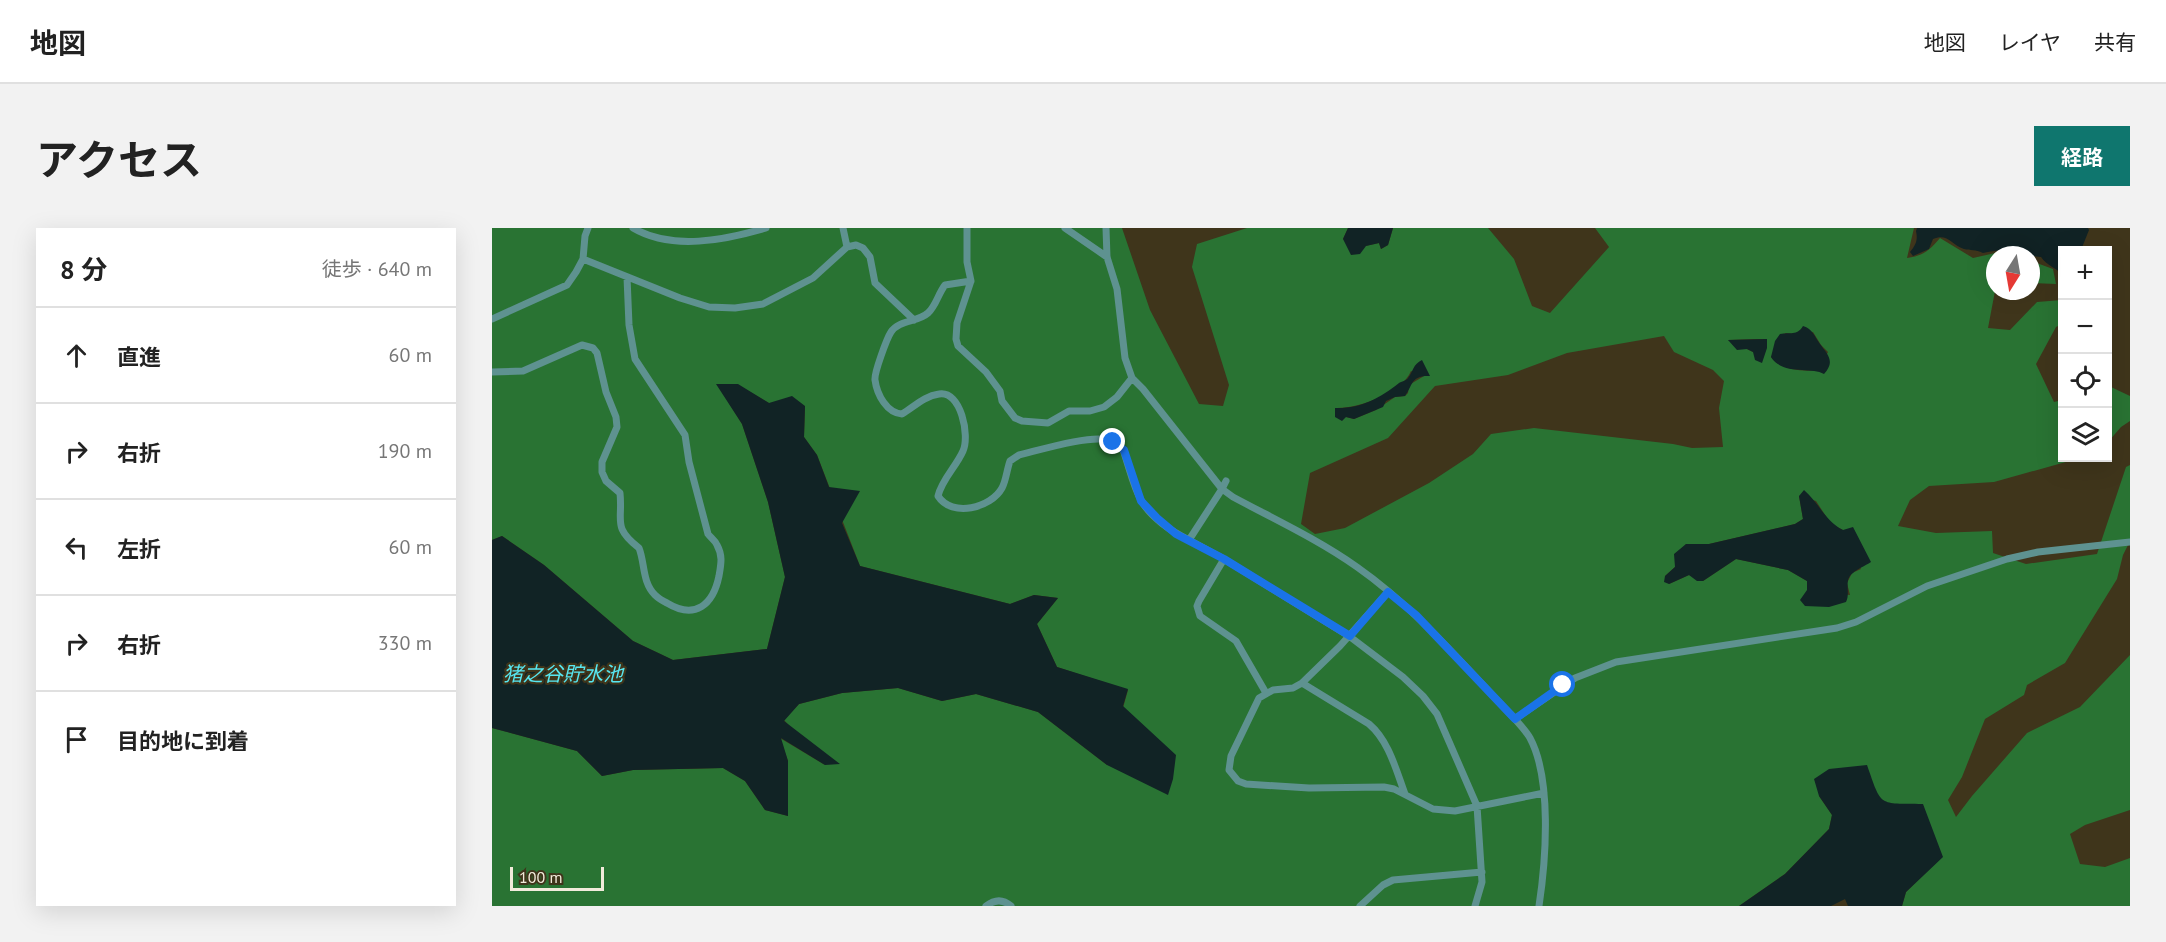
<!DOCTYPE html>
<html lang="ja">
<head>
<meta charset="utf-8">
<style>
  :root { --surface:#fff; --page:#f2f2f2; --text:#222; --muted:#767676; --line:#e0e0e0; --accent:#0f766e }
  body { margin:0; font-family:"PT Sans","Noto Sans JP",sans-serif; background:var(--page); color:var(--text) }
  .controls { position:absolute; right:18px; top:18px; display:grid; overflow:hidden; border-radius:0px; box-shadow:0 6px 24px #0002 }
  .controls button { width:54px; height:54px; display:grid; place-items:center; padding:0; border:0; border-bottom:2px solid var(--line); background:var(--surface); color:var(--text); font:30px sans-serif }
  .compass { position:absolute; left:1494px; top:18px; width:54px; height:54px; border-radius:50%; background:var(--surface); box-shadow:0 6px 24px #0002; rotate:191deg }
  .scale { position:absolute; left:18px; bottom:15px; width:94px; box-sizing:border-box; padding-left:6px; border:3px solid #f1ebdb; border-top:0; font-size:16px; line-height:21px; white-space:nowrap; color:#f1ebdb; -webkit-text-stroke:4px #3f351b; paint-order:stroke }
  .stop { position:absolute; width:18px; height:18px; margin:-14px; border:4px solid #1a73e8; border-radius:50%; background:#fff }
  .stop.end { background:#1a73e8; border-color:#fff; box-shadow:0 2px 6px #0008 }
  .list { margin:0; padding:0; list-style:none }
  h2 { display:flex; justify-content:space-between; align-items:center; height:78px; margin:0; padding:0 24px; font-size:26px }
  h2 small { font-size:20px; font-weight:400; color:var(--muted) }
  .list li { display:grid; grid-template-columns:39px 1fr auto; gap:18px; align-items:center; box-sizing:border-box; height:96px; padding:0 24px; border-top:2px solid var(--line) }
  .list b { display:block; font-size:22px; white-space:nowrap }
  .list em { font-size:20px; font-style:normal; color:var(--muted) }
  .icon { flex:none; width:33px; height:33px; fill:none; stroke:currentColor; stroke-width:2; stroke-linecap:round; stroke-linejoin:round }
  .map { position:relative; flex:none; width:1638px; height:678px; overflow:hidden; border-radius:0px }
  header { display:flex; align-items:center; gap:36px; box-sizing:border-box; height:84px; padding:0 30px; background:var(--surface); border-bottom:2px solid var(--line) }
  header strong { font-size:28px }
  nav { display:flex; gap:33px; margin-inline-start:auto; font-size:21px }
  .intro { display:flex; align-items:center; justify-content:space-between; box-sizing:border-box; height:144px; padding:0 36px }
  h1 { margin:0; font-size:42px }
  .button { padding:15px 27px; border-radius:0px; background:var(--accent); color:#fff; font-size:21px; font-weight:700 }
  main { display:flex; gap:36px; padding:0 36px }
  aside { flex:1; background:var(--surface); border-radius:0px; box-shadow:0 6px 24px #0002 }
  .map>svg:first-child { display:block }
  .forest { fill:#297333; fill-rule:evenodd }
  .water { fill:#112325 }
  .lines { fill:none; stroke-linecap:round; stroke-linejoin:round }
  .street { stroke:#5e9290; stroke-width:7 }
  .route { stroke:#1a73e8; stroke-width:8 }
  .labels { text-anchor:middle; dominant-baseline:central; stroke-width:4.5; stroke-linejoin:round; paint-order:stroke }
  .water-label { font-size:20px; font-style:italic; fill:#57e7f1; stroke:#3f351b }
</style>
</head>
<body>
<header>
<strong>地図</strong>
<nav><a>地図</a><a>レイヤ</a><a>共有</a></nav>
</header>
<div class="intro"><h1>アクセス</h1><a class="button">経路</a></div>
<main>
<aside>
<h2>8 分<small>徒歩 · 640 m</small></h2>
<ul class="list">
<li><svg class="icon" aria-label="ahead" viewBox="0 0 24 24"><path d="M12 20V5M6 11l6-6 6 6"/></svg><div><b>直進</b></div><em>60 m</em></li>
<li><svg class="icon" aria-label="right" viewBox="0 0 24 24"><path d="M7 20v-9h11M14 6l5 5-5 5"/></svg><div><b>右折</b></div><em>190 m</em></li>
<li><svg class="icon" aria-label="left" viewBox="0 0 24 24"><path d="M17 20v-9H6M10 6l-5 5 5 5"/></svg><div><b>左折</b></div><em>60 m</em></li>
<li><svg class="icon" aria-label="right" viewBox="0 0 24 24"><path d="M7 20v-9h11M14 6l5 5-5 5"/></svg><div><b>右折</b></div><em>330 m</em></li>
<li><svg class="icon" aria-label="arrive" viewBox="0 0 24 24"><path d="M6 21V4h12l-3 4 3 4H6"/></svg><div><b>目的地に到着</b></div></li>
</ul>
</aside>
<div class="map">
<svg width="1638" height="678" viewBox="0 0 1638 678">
  <rect width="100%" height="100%" fill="#3f351b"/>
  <!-- forest -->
  <path class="forest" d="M0,0H630L658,82L707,176L731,178L737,157L700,39L705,16L755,0H856L851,11L873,18L887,15L889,21L896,17L901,0H996L1022,31L1040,78L1058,85L1117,19L1103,0H1422L1415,30C1431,28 1438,22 1448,10L1481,30L1512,23L1523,27H1503V63L1496,100L1518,102L1545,74L1570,72V96L1564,99L1544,136L1562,174L1570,172V230H1588L1502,254L1437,258L1418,272L1406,298L1444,305L1500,303L1501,325L1534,336L1605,326L1634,239L1638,237V313L1631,327L1625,351L1573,435L1535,457L1532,467L1493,491L1470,549L1456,572L1464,589L1480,568L1535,505L1588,479L1638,427V582L1593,597L1578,606L1588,636L1613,639L1638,630V678H1410L1414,664L1450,629L1386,568H1327L1340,587L1337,601L1293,646L1247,678H0V500L85,523L110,548L141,542L231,540L253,553L273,582L296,588V533L288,510L333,537L292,492L307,476L350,465L406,460L450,473L484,466L546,484L615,537L636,462L565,439L545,396L566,370L542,367L518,376L368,338L325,227L312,209L313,178L277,175L246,157L225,156L250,196L276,274L293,349L275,421L181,432L141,413L52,337L10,308L0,312ZM1308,103L1321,104L1329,117L1336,124L1326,142C1311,144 1288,142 1279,129L1293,105L1302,106ZM1172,108L1182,124L1221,142L1232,153L1227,180L1231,219L1200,220L1181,216L1042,200L999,206L981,226L937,255L853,300L823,306L809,296L818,245L896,210L943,158L1016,147L1075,125ZM1265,111H1275L1261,124L1236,112ZM919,143L932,148L917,157L916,165L913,168L903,169L884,182L862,191L854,189L843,180C866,181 910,165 919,143ZM1307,268L1324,273L1339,296L1351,302L1369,341L1360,345L1355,355L1358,367L1315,362V353L1296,342L1244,331L1211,353L1197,347L1177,356L1173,348L1183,339L1194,316H1217L1303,296L1311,291Z
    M1539,33L1561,41L1564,56L1539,55Z
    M1619,159L1638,168V193L1629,199L1616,214V160Z"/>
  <!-- water -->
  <path class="water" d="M856,0H901L896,17L889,21L887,15L874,18L868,26L859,27L851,11Z
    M1425,0H1596L1597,2L1589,22H1570V47C1564,39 1555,38 1549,29C1526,27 1516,19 1491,25C1483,21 1479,23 1472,21C1459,17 1456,5 1441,11L1437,21L1421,28L1418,24C1424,17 1426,12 1424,3Z
    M1311,98C1321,101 1322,108 1328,116C1335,126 1344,133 1332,146C1319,138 1291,148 1279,129L1283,113L1288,106C1298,104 1305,108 1311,98Z
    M1275,111V120L1270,135L1263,132L1261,124L1255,121L1245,122L1236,112Z
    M930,132L938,148C919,147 921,157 913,168L903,169L894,173L891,179L862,191L854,189L850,193L843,189V180C868,181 888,170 907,155C909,154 915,152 916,150C921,144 921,136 930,132Z
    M224,156H246L277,175L300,168L313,178L312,209L325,227L337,259L368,263L350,295L368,338L518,376L542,367L566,370L545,396L565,439L636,461L631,478L684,527L681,551L676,567L615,537L546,484L484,466L450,473L406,460L350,465L307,476L292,493L348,536L333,537L289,510L296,533V588L273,582L253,553L231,540L141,542L110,548L85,523L0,500V312L10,308L52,337L141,413L181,432L275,421L293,349L276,274L250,196Z
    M1312,262C1327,275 1333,293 1351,302L1361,299L1379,334C1373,338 1365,341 1361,345C1351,352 1359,364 1354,374L1337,379L1313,378L1308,372L1315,362V353L1296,342L1244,331L1211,353H1205L1197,347L1177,356L1172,354L1173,348L1183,339L1182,326L1194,316H1217L1303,296L1311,291L1307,268Z
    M1375,537C1390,580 1386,575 1431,576L1451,629L1414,664L1410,678H1356L1353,671L1339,678H1247L1293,646L1337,601L1340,587L1327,568L1322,551L1337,541Z"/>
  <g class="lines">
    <!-- street -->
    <path class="street" d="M141,0C180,23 233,12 274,0
      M351,0L355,19
      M475,0V34L479,53L465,95L464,111L466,118L494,144L508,163L510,173L523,190L530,193L556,195L577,183H598L612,179L625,169L640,150
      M573,0L615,29
      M91,31L188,70L217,79L243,80L271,76L321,50L355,19L364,17L371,20L378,29L383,55L422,92
      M479,53L453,57C446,66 444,78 436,85C426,94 407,92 399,104C395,110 382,145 383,152C385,167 395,185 410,186C422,179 432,168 447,166C469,162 478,208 471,223C464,239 450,251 446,268C460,290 499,280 510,260C514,253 515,241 518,233L527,227C548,222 597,207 616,212C622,213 627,218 631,222C637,238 641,258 649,272C658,289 680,304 697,312L730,261L651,161L640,150L633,130L625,61L615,29L614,0
      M0,91L75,57L84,44L91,31L93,8L96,0
      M0,144L31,143L90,117L101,120L105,125L114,164L124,189L125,199L110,234V244L114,253L128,265C131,293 120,299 147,320C153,335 150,354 163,367C166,370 171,373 175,375C203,392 221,377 227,348C229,336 231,328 225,317C223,312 219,310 216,306L197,234L193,207L143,131L137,97L135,49
      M734,253L730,261L741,269C782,291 827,312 865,339C925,381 973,439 1023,491C1028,497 1034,503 1038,510C1060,551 1054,632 1047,678
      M697,312L732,331L857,408L911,449L931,468L945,486L985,578L990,654L983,678
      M732,331L707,373L705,378L708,388L744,413L774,465
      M896,364L848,418L810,455L801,460L781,462L767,470L739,528L737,542L746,553L754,556L817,560L892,559L902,561L941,581L963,583L1052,565
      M810,455L877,496C897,513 904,542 913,566
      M1023,491L1083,450L1124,434L1345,400L1364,394L1435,358L1515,331L1546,324L1638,314
      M494,678C503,671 511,671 519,678
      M868,678L891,657L901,652L990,644"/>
  </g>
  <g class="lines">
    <!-- route -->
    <path class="route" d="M621,214L632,222L649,273L665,290L684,306L732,331L858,408L896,364L924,387L1023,491L1071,457"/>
  </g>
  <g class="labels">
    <!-- water labels -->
    <g class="water-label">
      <text x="71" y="446">猪之谷貯水池</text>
    </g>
  </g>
</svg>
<div class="controls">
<button>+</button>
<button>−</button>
<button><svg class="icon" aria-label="locate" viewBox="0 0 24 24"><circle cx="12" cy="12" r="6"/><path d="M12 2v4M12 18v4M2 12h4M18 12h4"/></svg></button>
<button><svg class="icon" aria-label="layers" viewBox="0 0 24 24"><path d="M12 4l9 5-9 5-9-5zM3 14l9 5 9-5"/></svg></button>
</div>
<svg class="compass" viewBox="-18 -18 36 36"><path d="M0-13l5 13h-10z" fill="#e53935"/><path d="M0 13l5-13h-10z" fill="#767676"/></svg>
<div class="scale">100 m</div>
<div class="stop" style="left:1071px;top:457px"></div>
<div class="stop end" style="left:621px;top:214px"></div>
</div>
</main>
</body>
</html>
